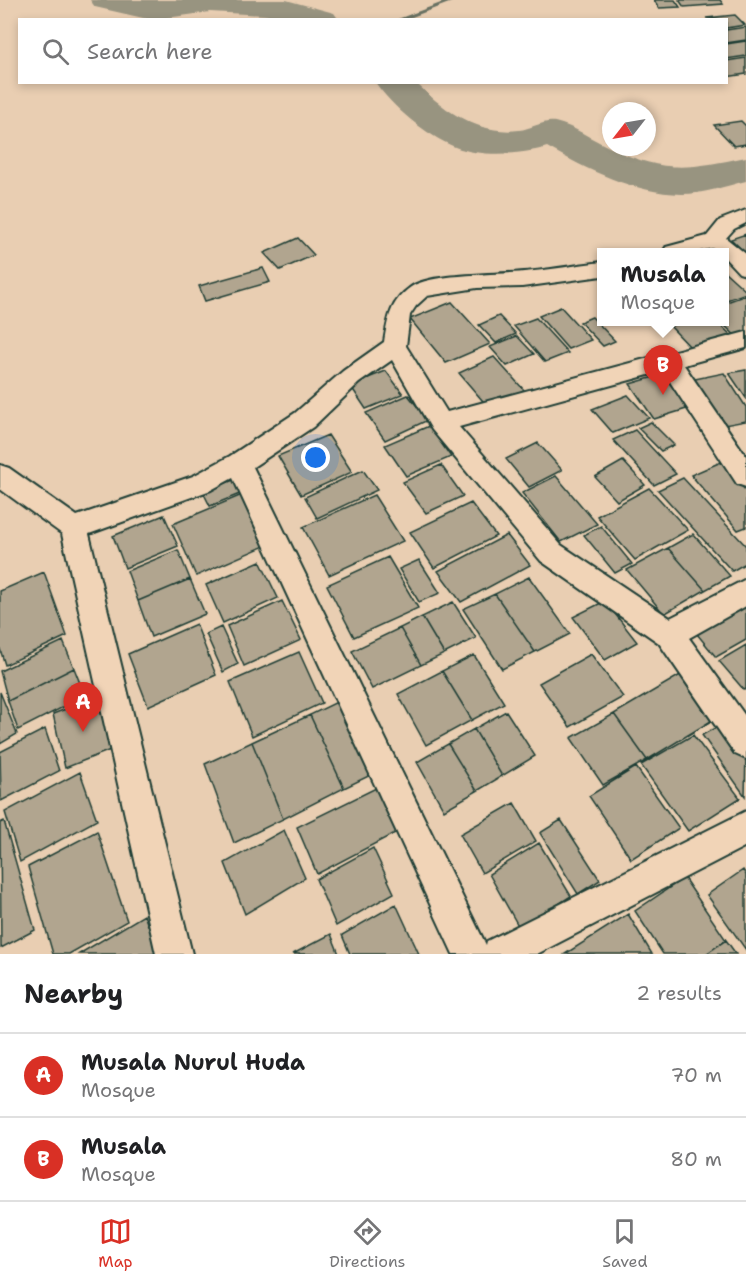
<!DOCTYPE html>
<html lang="en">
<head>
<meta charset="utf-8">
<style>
  :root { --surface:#fff; --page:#f6f6f6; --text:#202124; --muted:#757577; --line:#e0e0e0; --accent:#d93025 }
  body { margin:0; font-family:"Shantell Sans",sans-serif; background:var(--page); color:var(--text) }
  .compass { position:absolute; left:602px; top:102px; width:54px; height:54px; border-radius:50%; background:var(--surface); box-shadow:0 3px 9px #0003; rotate:239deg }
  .you { position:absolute; left:316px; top:458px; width:21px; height:21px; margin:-15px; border:4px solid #fff; border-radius:50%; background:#1a73e8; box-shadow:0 0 0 9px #1a73e833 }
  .badge { display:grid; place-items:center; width:39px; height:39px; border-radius:50%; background:var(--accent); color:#fff; font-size:20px; font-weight:700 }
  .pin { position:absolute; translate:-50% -50px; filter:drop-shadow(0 2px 3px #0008) }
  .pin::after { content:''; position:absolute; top:32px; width:21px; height:18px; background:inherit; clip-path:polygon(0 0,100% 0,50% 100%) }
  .popup { position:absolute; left:597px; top:248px; width:132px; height:78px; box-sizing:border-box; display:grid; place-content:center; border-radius:0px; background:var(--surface); filter:drop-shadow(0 2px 4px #0005); font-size:20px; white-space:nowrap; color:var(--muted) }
  .popup b { font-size:22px; color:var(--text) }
  .popup::after { content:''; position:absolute; left:50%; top:100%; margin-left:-12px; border:12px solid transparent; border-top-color:var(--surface) }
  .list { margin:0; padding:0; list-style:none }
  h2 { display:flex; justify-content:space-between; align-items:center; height:78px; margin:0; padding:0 24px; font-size:26px }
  h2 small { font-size:20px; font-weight:400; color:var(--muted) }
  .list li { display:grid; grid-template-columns:39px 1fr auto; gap:18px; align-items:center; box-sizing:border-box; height:84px; padding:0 24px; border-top:2px solid var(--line) }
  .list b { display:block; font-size:22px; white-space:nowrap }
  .list p { margin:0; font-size:20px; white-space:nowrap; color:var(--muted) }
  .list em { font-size:20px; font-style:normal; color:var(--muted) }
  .icon { flex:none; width:33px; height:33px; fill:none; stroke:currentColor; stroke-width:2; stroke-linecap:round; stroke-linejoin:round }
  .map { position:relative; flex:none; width:746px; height:954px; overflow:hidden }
  .search { position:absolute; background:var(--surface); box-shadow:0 3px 9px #0003; left:18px; right:18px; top:18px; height:66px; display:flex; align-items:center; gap:15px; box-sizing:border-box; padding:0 21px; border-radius:0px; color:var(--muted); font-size:22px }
  .sheet { height:246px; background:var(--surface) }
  nav { display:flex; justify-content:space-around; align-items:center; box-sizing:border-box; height:84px; border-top:2px solid var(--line); background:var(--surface); font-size:16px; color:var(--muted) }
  nav a { display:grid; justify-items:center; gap:3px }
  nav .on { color:var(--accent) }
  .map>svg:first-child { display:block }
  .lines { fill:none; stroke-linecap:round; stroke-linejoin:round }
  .stream { fill:#687162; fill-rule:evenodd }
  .river { fill:#989480; fill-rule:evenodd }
  .building { fill:#b1a58f; stroke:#1f3d34; stroke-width:1.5 }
  .street-casing { stroke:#1f3d34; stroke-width:4 }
  .street { fill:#f1d4b7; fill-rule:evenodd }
</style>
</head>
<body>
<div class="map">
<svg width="746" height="954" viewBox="0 0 746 954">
  <rect width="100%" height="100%" fill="#e9ceb2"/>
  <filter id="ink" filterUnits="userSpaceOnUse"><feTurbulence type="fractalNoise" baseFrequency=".0167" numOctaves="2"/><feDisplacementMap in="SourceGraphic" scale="12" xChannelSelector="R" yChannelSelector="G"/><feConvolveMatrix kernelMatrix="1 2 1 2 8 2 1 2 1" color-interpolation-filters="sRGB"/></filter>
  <g filter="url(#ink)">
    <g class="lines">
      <!-- stream -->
      <path class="stream" d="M449,0H457L404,20H395Z"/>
      <!-- river -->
      <path class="river" d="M90,0H286L334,13L339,20H282L265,15L210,12L152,20L95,7Z
        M375,82H415C444,110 477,135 519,130C531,129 543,120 555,122C574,126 591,139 609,147C664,174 688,169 746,157V181C725,186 704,194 682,194C634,193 588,170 547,147C521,155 480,157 455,147C426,135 392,107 375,82Z"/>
    </g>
    <!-- building -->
    <path class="building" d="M654,0H675L680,7L659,8Z
      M679,0H720L723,4L684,7Z
      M735,15L745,25L726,28V20L706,18Z
      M746,27V40L726,43V30Z
      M746,41V56L726,59V44Z
      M746,58V74L726,77V61Z
      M741,121L746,126V144L734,146L714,125Z
      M746,234V253H745L731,239Z
      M298,238L314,255L280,270L264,253Z
      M263,268L270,282L205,301L199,286Z
      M724,271L746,291V293L724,301Z
      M746,295V337L740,340L721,322H724V303Z
      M452,302L490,344L446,363L410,319Z
      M561,307L591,340L568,349L539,316Z
      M499,316L516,334L496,343L479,325Z
      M592,317L615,341L603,346L580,322Z
      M536,318L568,353L545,362L514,326Z
      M654,322H677L661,328Z
      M682,322H717L733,337L695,352L670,326Z
      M517,336L534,354L507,366L490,347Z
      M494,357L524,390L488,407L459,373Z
      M746,370V398L729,373Z
      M386,371L403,394L366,409L350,385Z
      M671,372L696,406L654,419L630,384Z
      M724,373L746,407V421L719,426L690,380Z
      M408,395L428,420L385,440L366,413Z
      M628,395L649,418L613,433L592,409Z
      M651,422L674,445L661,451L638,428Z
      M429,426L451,457L406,476L385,445Z
      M635,430L676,474L654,485L613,440Z
      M328,435L352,472L301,495L278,456Z
      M538,443L562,470L529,487L506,459Z
      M623,461L645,485L617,501L595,477Z
      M721,462L746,491V527L738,530L691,475Z
      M441,465L463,496L426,513L403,482Z
      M363,470L377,490L317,518L305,497Z
      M556,476L597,524L561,542L522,493Z
      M241,477L247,491L210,506L203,492Z
      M683,478L746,546V563L732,571L658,490Z
      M649,488L688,530L635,560L597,516Z
      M242,495L267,545L196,576L173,524Z
      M374,495L403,541L329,575L303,527Z
      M471,503L496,536L434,568L410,532Z
      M164,515L178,546L125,568L113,536Z
      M601,526L632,564L615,573L584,535Z
      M693,534L730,576L705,590L668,548Z
      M507,535L530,565L461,602L438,571Z
      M668,548L705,590L664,614L627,570Z
      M178,550L190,579L138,601L127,571Z
      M388,557L418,608L354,637L327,585Z
      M419,560L440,593L419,602L399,569Z
      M260,561L278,598L223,623L206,585Z
      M44,572L67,636L5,665L0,649V591Z
      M529,577L570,634L535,652L495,594Z
      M190,579L205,614L151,637L138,601Z
      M495,594L535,652L502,669L463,609Z
      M746,599V640L716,657L692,628Z
      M282,601L301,640L244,666L227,626Z
      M605,601L637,642L605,660L573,617Z
      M453,602L476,638L444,654L422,617Z
      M422,617L444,654L421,665L400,628Z
      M196,624L216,675L148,706L128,654Z
      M221,627L238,664L223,672L206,634Z
      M400,628L421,665L372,689L352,651Z
      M63,641L74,668L8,701L0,671Z
      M746,645V689L744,690L719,661Z
      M299,652L322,703L252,736L230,682Z
      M591,654L623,697L570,727L539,683Z
      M474,655L504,703L472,720L442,671Z
      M74,668L85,696L18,730L8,701Z
      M442,671L472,720L426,745L398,694Z
      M682,674L716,718L647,760L614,714Z
      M0,692L17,734L0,744Z
      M99,696L113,749L65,768L53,714Z
      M343,699L377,772L344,788L310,715Z
      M506,711L535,756L502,776L474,729Z
      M614,714L647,760L603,785L571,738Z
      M310,715L344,788L283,819L252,742Z
      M724,723L746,752L745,796L702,735Z
      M45,729L59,771L1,801L0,752Z
      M474,729L502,776L477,791L448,744Z
      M693,735L740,798L688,831L641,765Z
      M252,742L283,819L234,843L205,764Z
      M448,744L477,791L444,810L417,762Z
      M636,767L679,828L631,859L589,796Z
      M80,772L97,820L20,862L5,812Z
      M378,787L399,831L317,874L297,827Z
      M514,803L536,841L482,873L460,834Z
      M561,820L600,880L578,894L540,833Z
      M4,821L35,930L1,948L0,823Z
      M284,830L305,878L245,914L225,863Z
      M97,831L127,921L69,954H53L28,867Z
      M539,843L571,896L520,929L489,874Z
      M373,848L394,893L336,926L316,879Z
      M743,870L746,875V950L707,895Z
      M684,878L726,940L706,954H663L635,911Z
      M396,904L419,954H350L342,935Z
      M628,914L652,954H565Z
      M144,915L159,954H79Z
      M331,934L339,954H293Z
      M726,940L736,954H706Z"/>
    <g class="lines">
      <!-- street casing -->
      <g class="street-casing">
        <path id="street" d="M746,210V223L734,229L726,238L746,254V275L739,273L724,257V252H718L712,248L695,252H663L666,247L707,236L720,220Z
          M602,262V276L522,287L477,288L427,296L416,306L410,315L406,346L447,412L746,332V348L684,365L746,456V487L737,484L663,371L459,427L561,545L670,618L746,579V606L689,638L746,717V759L735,754L659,643L541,561L432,430L392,360L359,383L313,427L253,467L486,945L487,941L746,811V846L537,954H453L233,478L211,490L89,534L192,954H156L62,534L0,489V465L9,468L77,516L193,476L230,456L295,413L343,371L384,342C388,318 390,302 411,287C430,273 499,275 524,272C550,270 576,265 602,262Z"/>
      </g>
      <!-- street -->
      <use href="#street" class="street"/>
    </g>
  </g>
</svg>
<svg class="compass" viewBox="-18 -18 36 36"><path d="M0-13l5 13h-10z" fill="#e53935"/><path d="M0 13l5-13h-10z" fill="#757577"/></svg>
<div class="you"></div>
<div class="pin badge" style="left:83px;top:732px">A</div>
<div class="pin badge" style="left:663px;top:395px">B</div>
<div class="popup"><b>Musala</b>Mosque</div>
<div class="search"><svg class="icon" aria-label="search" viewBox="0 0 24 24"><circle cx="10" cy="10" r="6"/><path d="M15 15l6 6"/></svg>Search here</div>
</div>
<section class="sheet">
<h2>Nearby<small>2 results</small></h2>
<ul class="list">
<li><span class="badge">A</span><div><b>Musala Nurul Huda</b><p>Mosque</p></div><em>70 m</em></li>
<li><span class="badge">B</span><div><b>Musala</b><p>Mosque</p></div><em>80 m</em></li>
</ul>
</section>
<nav>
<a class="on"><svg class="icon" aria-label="map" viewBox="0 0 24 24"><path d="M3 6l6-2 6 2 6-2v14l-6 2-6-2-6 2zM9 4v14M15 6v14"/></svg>Map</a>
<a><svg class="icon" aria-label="directions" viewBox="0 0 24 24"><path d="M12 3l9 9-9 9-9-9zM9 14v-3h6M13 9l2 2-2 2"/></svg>Directions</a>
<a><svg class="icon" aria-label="saved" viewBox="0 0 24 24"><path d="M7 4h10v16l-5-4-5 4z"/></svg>Saved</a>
</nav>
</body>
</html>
